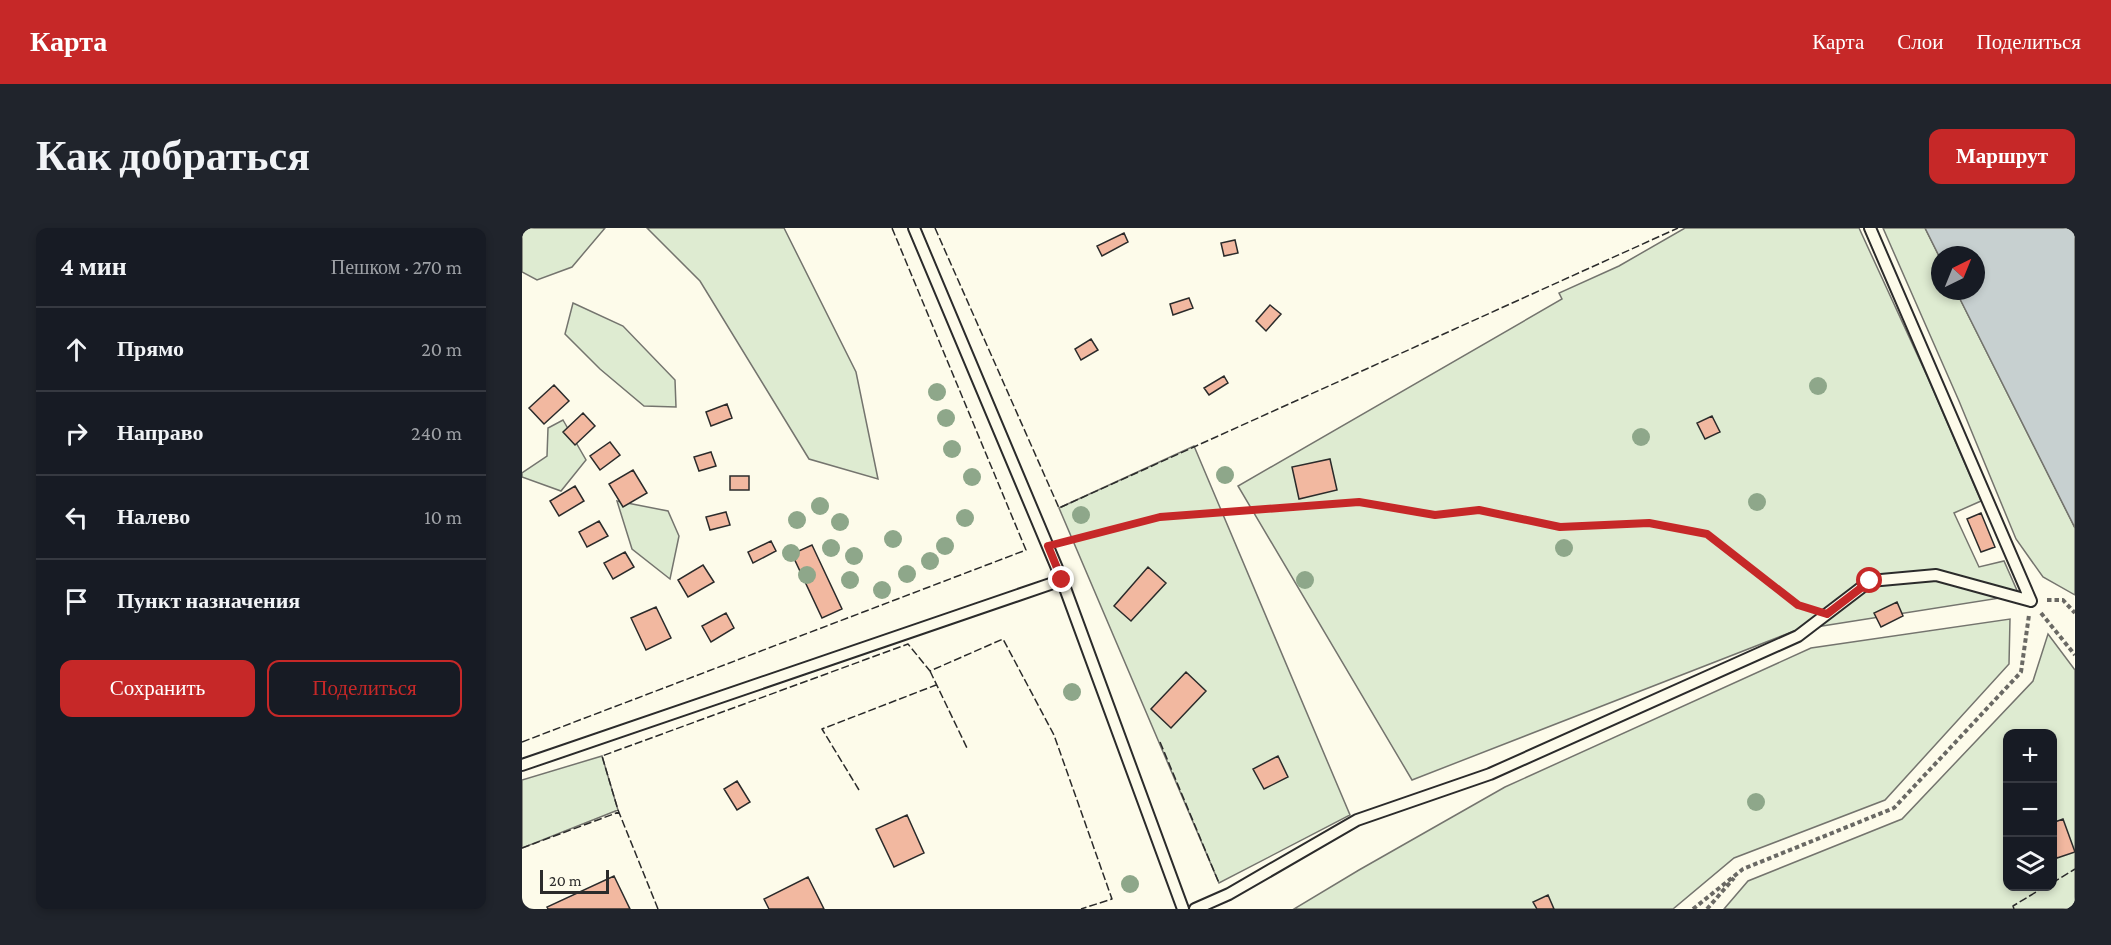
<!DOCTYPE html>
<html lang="ru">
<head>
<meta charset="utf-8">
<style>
  :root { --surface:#171b24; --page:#20242c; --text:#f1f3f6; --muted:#9ea1a6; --line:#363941; --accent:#c62828 }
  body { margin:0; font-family:"Crimson Pro",serif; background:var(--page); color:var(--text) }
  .controls { position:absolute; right:18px; bottom:18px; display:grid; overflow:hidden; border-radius:12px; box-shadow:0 3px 9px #0003 }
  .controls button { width:54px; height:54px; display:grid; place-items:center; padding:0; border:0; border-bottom:2px solid var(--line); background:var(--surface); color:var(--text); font:30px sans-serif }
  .compass { position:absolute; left:1409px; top:18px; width:54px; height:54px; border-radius:50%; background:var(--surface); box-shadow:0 3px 9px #0003; rotate:43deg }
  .scale { position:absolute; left:18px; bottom:15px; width:69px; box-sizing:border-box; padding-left:6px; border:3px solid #2b2b2b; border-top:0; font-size:16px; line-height:21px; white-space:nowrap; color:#2b2b2b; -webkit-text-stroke:4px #fdfbea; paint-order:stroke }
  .stop { position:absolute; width:18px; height:18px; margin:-14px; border:4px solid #c62828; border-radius:50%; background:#fff }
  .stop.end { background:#c62828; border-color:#fff; box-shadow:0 2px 6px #0008 }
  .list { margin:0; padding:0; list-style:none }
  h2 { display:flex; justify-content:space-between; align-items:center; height:78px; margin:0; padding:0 24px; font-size:26px }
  h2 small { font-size:20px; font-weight:400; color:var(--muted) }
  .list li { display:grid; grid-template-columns:39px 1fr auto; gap:18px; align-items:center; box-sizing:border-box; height:84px; padding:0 24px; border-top:2px solid var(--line) }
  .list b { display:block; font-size:22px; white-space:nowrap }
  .list em { font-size:20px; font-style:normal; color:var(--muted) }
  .actions { display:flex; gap:12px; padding:18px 24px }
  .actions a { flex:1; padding:14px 0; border:2px solid var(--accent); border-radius:12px; text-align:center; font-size:21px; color:var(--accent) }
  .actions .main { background:var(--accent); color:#fff }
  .icon { flex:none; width:33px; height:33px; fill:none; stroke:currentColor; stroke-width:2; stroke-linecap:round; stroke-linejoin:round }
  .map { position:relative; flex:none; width:1553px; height:681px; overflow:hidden; border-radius:12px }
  header { display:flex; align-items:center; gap:36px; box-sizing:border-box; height:84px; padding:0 30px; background:var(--accent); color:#fff }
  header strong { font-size:28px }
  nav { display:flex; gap:33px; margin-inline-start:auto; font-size:21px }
  .intro { display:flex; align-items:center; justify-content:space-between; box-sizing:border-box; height:144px; padding:0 36px }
  h1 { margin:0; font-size:42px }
  .button { padding:15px 27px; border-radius:12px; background:var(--accent); color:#fff; font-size:21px; font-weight:700 }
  main { display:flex; gap:36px; padding:0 36px }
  aside { flex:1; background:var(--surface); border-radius:12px; box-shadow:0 3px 9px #0003 }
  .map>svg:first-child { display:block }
  .green { fill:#deebd1; stroke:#74746e; stroke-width:1.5; fill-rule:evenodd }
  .water { fill:#c7d0d0; stroke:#74746e; stroke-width:1.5 }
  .building { fill:#f2b8a0; stroke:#2b2b2b; stroke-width:1.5 }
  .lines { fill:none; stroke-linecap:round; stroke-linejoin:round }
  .service-casing { stroke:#2b2b2b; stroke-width:14 }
  .path { stroke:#6a6964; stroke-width:4; stroke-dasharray:4.5 3; stroke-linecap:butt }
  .service { stroke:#fdfbea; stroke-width:10 }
  .fence { stroke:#2b2b2b; stroke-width:1.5; stroke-dasharray:8 3; stroke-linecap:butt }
  .tree { fill:#8ea78a }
  .route { stroke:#c62828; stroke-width:8 }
</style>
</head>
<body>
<header>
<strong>Карта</strong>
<nav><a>Карта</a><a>Слои</a><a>Поделиться</a></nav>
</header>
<div class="intro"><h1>Как добраться</h1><a class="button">Маршрут</a></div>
<main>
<aside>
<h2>4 мин<small>Пешком · 270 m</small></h2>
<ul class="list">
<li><svg class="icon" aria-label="ahead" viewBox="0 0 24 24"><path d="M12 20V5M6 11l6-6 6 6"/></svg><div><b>Прямо</b></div><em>20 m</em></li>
<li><svg class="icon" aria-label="right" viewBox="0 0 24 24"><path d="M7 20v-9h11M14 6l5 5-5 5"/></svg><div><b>Направо</b></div><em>240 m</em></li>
<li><svg class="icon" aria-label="left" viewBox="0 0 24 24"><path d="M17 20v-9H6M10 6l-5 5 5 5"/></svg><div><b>Налево</b></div><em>10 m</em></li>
<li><svg class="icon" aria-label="arrive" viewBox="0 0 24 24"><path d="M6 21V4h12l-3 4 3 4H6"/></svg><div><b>Пункт назначения</b></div></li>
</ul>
<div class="actions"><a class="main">Сохранить</a><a>Поделиться</a></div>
</aside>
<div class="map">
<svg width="1553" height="681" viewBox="0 0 1553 681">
  <rect width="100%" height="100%" fill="#fdfbea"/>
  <!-- green -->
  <path class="green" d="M0,0H83L50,39L15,52L0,44Z
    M125,0H262L334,144L356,251L287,231L178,53Z
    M1163,0H1337L1406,150L1459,273L1432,285L1457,339L1482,333L1497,367L1275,402L890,552L716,258L1040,71L1037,65L1097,38Z
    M1361,0H1403L1418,30V63H1434L1553,300V367L1521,349L1494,311L1437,173Z
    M51,75L101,98L153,152L154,179L122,178L78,141L43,106Z
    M41,192L64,232L39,263L0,249V245L25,228L26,200Z
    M672,218L828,587L697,655L537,280Z
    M95,273L146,283L157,308L148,351L110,321Z
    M1488,391L1487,436L1363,572L1212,630L1151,681H772L837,642L983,559L1289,420Z
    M1526,406L1553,442V681H1202L1226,653L1380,591L1511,453ZM1486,506H1530V658H1486Z
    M80,528L96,582L0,620V552Z"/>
  <!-- water -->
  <path class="water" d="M1403,0H1553V300L1434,63H1454V27H1418V30Z"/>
  <!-- building -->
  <path class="building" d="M602,5L606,14L580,28L575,18Z
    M713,12L716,25L702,28L699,15Z
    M667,70L671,80L651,87L648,76Z
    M748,77L759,86L744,103L734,93Z
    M569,111L576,122L559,132L553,121Z
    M702,148L706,155L687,167L682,160Z
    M32,157L47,173L22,196L7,180Z
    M205,176L210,190L189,198L184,184Z
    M61,185L73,198L53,217L41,204Z
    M1190,188L1198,204L1183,211L1175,195Z
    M88,214L98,227L78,242L68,228Z
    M189,224L194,238L177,243L172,229Z
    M808,231L815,262L777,271L770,239Z
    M111,242L125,265L101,279L87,256Z
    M208,248H227V262H208Z
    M53,258L62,273L37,288L28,273Z
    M204,284L208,297L188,302L184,289Z
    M1459,285L1473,319L1459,324L1445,291Z
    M77,293L86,308L65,319L57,304Z
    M249,313L254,323L231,335L226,324Z
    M290,317L320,381L300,390L270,326Z
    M103,324L112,339L91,351L82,335Z
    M181,337L192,354L166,369L156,352Z
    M626,339L644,355L609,393L592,378Z
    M1375,374L1381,388L1359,399L1352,385Z
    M134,379L149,410L124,422L109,390Z
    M204,385L212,400L189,414L180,398Z
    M664,444L684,463L649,500L629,481Z
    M756,528L766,549L742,561L731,541Z
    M215,553L228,574L215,582L202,561Z
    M385,587L402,625L372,639L354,601Z
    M1541,591L1553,624L1535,630L1530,619V595Z
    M92,648L108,681H26L25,679Z
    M286,649L302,681H247L242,671Z
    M1026,667L1032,681H1015L1011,674Z"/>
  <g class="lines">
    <!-- service casing -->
    <g class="service-casing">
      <path id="service" d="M392,0L540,352L661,681
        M1348,0L1509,373
        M0,537L540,352
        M673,681L707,666L835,592L968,546L1276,408L1348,353L1414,347L1509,373"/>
    </g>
    <!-- path -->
    <path class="path" d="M541,314L637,289L837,274L913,287L957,282L1039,299L1127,295L1185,306L1276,377L1286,380
      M1525,372H1541L1553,385
      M1519,385L1553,427
      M1171,681L1221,641L1372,580L1499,444L1507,387
      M1185,681L1212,650"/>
    <!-- service -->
    <use href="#service" class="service"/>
    <!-- fence -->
    <path class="fence" d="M413,0L537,280L1156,0
      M408,443L445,520
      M0,514L504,322L370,0
      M638,514L697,655
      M337,562L300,501L414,457
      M0,620L97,584
      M1530,655L1553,641
      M136,681L96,582L80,528L386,416L408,443L481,411L532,507L590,671L559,681
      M1492,681L1491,678L1524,658"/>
  </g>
  <!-- trees -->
  <g class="tree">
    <circle cx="1296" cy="158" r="9"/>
    <circle cx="415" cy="164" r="9"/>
    <circle cx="424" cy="190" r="9"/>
    <circle cx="1119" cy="209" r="9"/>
    <circle cx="430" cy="221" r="9"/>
    <circle cx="703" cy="247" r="9"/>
    <circle cx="450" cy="249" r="9"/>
    <circle cx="1235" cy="274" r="9"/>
    <circle cx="298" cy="278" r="9"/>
    <circle cx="559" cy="287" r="9"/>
    <circle cx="443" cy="290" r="9"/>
    <circle cx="275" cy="292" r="9"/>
    <circle cx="318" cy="294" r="9"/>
    <circle cx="371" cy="311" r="9"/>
    <circle cx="423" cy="318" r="9"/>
    <circle cx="309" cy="320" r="9"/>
    <circle cx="1042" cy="320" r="9"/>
    <circle cx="269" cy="325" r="9"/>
    <circle cx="332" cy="328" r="9"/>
    <circle cx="408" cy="333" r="9"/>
    <circle cx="385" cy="346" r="9"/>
    <circle cx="285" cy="347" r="9"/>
    <circle cx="328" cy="352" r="9"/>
    <circle cx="783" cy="352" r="9"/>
    <circle cx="360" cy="362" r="9"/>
    <circle cx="550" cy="464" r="9"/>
    <circle cx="1234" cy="574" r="9"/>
    <circle cx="608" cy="656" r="9"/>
  </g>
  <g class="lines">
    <!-- route -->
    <path class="route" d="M540,352L526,318L638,289L837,274L913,287L957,282L1038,299L1127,295L1185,306L1276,377L1305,386L1348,353"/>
  </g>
</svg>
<div class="controls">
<button>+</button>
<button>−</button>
<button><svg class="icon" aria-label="layers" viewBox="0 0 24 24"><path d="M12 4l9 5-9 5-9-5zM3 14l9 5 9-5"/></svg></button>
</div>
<svg class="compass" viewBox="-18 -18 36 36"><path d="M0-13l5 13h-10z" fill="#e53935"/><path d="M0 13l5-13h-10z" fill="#9ea1a6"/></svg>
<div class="scale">20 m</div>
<div class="stop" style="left:1348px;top:353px"></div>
<div class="stop end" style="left:540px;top:352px"></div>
</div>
</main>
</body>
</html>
